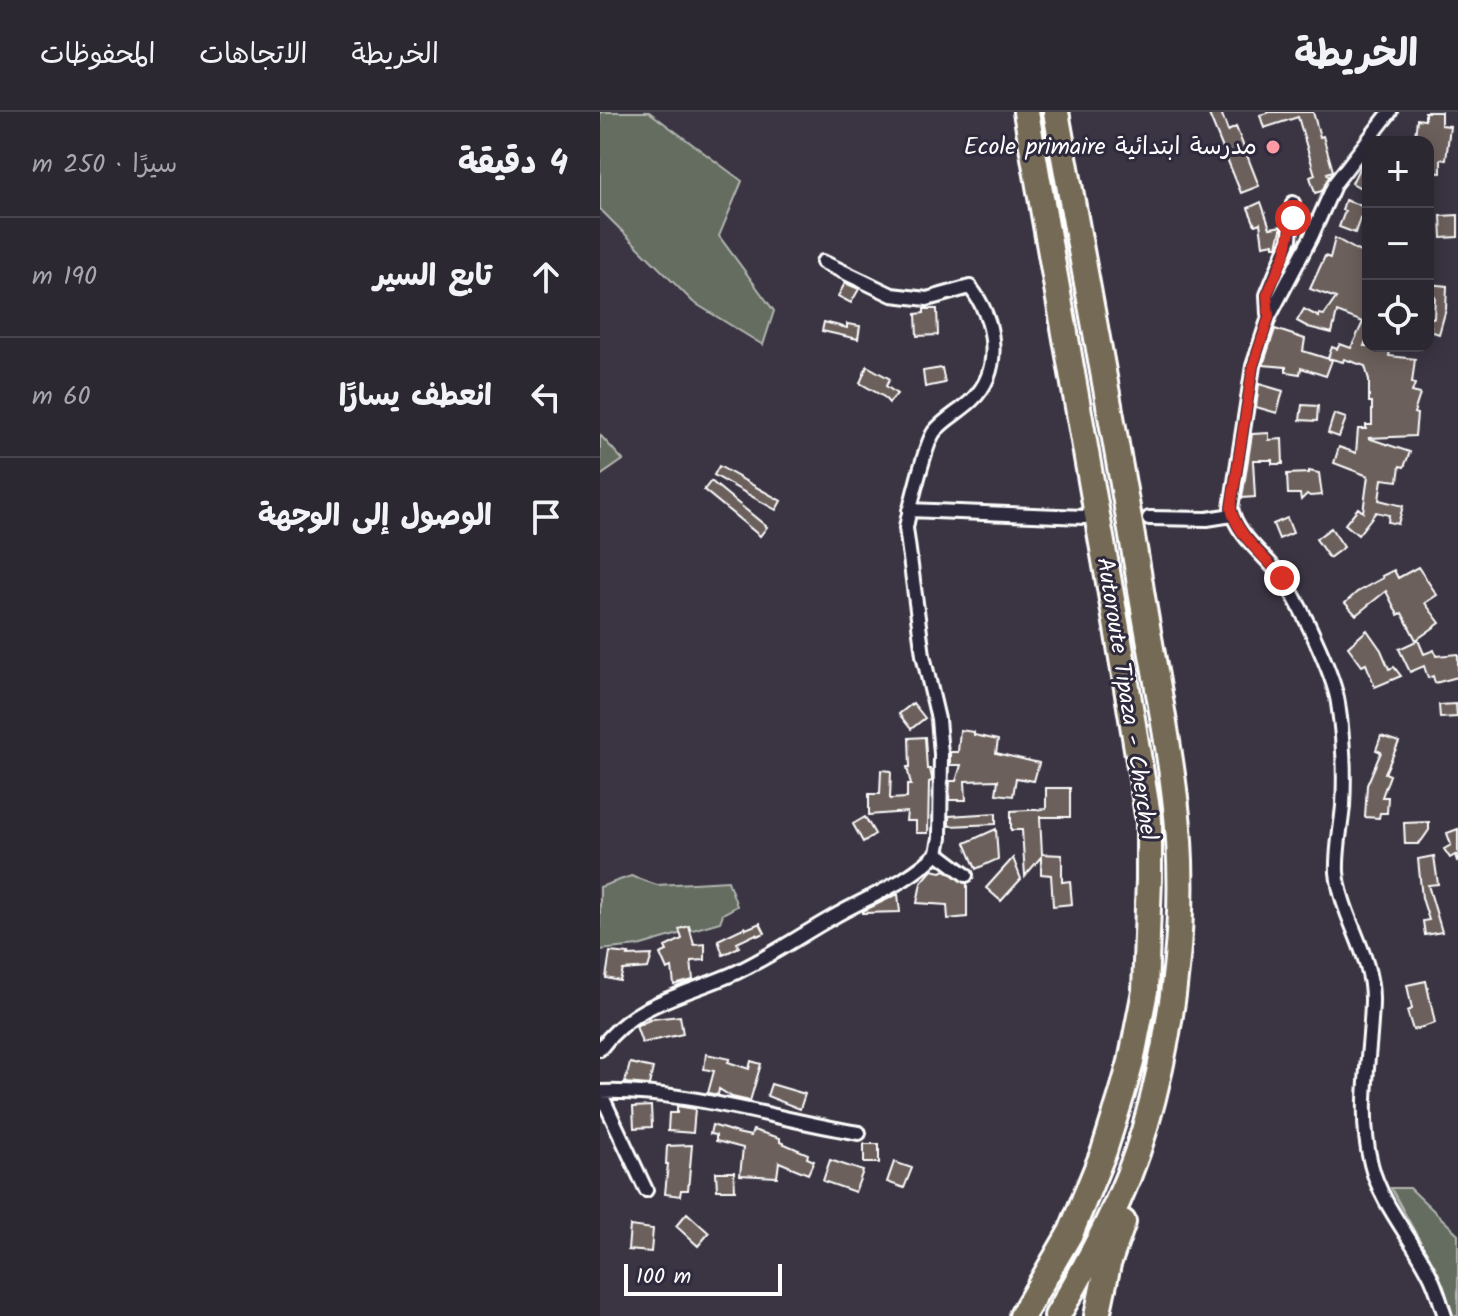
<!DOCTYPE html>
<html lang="ar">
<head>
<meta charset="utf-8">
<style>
  :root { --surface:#2c2832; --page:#34303a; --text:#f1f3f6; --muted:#a6a6ac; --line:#48444d }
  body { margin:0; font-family:Kalam,"Playpen Sans Arabic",sans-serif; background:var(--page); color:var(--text); direction:rtl }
  .controls { position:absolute; right:24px; top:24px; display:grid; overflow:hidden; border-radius:16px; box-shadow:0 4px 20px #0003 }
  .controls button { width:72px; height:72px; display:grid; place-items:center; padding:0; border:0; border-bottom:2px solid var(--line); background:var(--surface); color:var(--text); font:40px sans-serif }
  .scale { position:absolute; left:24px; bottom:20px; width:158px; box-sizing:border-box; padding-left:8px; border:4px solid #fff; border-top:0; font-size:22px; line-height:28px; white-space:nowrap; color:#fff; -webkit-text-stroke:6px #2f2a3d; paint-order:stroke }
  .stop { position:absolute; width:24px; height:24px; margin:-18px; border:6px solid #d93025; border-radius:50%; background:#fff }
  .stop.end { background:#d93025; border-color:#fff; box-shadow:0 2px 8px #0008 }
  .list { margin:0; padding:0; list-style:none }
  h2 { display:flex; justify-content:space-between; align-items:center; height:104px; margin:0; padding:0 32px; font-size:34px }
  h2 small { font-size:26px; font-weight:400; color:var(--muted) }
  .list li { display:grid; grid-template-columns:52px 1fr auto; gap:24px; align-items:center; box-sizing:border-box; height:120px; padding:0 32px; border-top:2px solid var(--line) }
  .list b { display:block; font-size:30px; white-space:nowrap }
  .list em { font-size:26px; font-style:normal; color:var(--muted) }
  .icon { flex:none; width:44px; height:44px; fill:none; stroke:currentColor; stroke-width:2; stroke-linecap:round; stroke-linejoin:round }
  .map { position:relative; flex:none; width:858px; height:1204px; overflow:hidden; direction:ltr }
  header { display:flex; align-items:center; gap:48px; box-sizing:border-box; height:112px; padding:0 40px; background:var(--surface); border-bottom:2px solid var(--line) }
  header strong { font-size:38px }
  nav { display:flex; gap:44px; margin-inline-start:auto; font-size:28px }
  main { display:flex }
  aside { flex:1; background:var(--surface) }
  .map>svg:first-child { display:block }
  .green { fill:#656c60; stroke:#b2b6b0; stroke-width:2 }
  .building { fill:#6c605b; stroke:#fff; stroke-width:2 }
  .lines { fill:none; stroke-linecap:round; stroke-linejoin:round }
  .street-casing { stroke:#fff; stroke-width:18 }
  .highway-casing { stroke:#fff; stroke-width:30 }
  .street { stroke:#2f2a3d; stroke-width:12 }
  .highway { stroke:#756a55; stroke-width:24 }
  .route { stroke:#d93025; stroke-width:10 }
  .poi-dot { fill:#ff9aa2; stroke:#2f2a3d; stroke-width:3 }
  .labels { text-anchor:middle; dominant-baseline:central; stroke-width:6; stroke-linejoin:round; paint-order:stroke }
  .poi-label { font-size:24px; fill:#fff; stroke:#2f2a3d; text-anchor:end }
  .street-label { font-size:24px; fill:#fff; stroke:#2f2a3d }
</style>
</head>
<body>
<header>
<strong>الخريطة</strong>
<nav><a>الخريطة</a><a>الاتجاهات</a><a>المحفوظات</a></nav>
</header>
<main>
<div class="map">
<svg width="858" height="1204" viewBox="0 0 858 1204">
  <rect width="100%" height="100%" fill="#3b3543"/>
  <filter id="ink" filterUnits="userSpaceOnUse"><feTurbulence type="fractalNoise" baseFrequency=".0125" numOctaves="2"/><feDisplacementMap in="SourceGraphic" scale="16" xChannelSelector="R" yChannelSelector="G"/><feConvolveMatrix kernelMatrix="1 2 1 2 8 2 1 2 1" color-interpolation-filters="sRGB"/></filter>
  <g filter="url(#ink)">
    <!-- green -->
    <path class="green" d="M0,0H49L142,69L119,124L174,199L163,233L93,190L0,97Z
      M0,323L23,348L0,364Z
      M31,764L57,773L128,769L137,794L123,802L120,810L38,834L0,838V775Z
      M791,1076H810L858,1122V1204H851L840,1166Z"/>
    <!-- building -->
    <path class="building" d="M608,0H621L628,19L636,15L659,74L641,81Z
      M670,0H713L720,25L723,24L733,59L727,61L729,65L722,79L715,81L710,65L715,63L698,5L664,16L660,3Z
      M825,0H841V13L850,14L846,48L841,47V61L828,60V30H818V25H815L817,7L825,8Z
      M762,50L768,54V80L752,71Z
      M745,88L768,96V110L760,106L755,121L739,115L745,99L742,98Z
      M661,90L670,116L682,114L677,134H674V131L663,133L660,111L655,113L648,96Z
      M858,103V125L842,126L841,104Z
      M735,126L767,144L762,153L768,155V224L764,234H791L789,244L815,247L812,271L815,272L812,280L820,282L814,301L817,302L815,324L768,326L810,340L804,355L800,354L798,369L782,367L779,388L803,394L798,412L788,410L789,403L776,400L758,423L745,412L758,396L763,400L768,364L734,351L739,335L756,341L758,317H766V313H772V290H769V268L765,254L744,247L743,250L728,246L732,235L737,237L740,232L751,236L763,210L737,200L732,221L708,215L697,209L704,197L719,205V202L724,203L736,186L710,177L725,144L730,146Z
      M245,171L259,177L251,191L238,184Z
      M828,172L847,174L846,197L839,222L830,219L831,214L828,213V205L834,206L835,184L828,183Z
      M324,197H337L338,223L317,224L316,202L324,201Z
      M224,210L247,216V212L260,214L258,227L222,219Z
      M675,217L705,227L703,239L732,248L726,264L701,256L700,262L686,260V255L663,253Z
      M267,254L290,267L286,274L297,282L289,291L284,285L260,271Z
      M342,256L345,271L325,275L323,259Z
      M659,272L683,279L677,301L656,295Z
      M702,293L718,294L717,309L700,308Z
      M734,302L746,306L739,325L728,321Z
      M669,321V328L682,327L683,352H672V348H653L655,385L642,386L652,322Z
      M119,354L181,389L176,398L114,363Z
      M709,359L719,361L722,383L710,384L707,382L701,388L700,382H688L687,362L709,361Z
      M111,369L167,415L160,424L104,378Z
      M687,406L693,421L679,427L673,412Z
      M731,416L744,435L729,446L716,427Z
      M818,455L837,483L825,491L840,511L816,528L802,501L798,503L786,479L756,503L745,491L757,480L783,466L782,464L794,458L798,466Z
      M767,518L781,538L789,557L794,555L801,564L775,575L766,552L762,554L748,535Z
      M818,528L824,542L834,538L836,544L858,542V565L835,571L833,564L828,566L824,554L810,560L799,537Z
      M313,591L325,606L311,617L299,602Z
      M856,592L857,605L840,606L839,593Z
      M360,618L374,620V623L398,628L396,641L439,651L434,669L416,666L413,684L396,682L398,668L365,669L366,688H349L350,669H356L361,653H350V640H358Z
      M781,624L799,630L785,661L790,663L782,685H788L787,701H780L779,706L765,705L767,673L781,640L776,638Z
      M325,625L327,657H330L332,666V669L329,670L328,721H316V709H306L307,700L269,703V682H280L281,658L291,659L290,687L307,686V673H311L307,655H310L309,626Z
      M446,676H470V705H440L442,742L462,743V770L470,769L472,792L453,794L451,763L441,762V745L425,764L422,718H411V699L446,697Z
      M396,701V712L349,714V704Z
      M265,705L275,722L263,730L253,712Z
      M829,710V718L822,728L818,732H805L804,711Z
      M396,717L398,747L376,757L365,731Z
      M858,717V748L857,749L855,743L850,746L844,737L851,733L847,721Z
      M834,744L838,772L828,773L842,820L825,823L823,809L829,808L822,786L818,747Z
      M413,746L421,767L401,789L386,776Z
      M332,758L341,760L345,758L367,772V805L348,807L347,793L317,791L321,771Z
      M298,782L300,800L263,801V799Z
      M160,811L165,821L157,824L156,822L137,831L139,835L123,843L118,828L145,815L146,817Z
      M89,814L94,833L105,832V848L91,849L93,868L74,873L72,856L67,858L60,842L67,839L65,835L82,827L79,817Z
      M10,840L29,842L28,844L52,843L48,856L23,858L20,869L6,866Z
      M826,869L835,911L813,918L807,899L812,897L807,873Z
      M80,904L83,922L42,931L36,914L52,907Z
      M106,942L130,947L128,950L149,957L151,949L161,952L150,989L132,985L119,977L118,983L108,981L114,959L104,957Z
      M30,951L53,956L49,973L25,971Z
      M171,972L205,982L200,997L167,984Z
      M51,994L52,1015L34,1016L33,995Z
      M77,994L95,997L93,1021L68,1019L69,1001H77Z
      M112,1013L137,1021L151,1024L153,1018L180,1026V1030L208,1042L207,1046L214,1049L208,1062L179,1050L177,1065L140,1063L143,1036L116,1029V1023L110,1022Z
      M264,1032H279V1051H264Z
      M92,1033L88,1078H81L80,1084L65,1082L68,1052H66L67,1034Z
      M230,1048L263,1059L255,1080L223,1069Z
      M294,1050L312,1056L304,1076L287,1070Z
      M116,1060H134L135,1078H117Z
      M87,1101L109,1121L98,1134L76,1114Z
      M30,1114L53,1117L51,1140L28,1138Z"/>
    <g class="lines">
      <!-- street casing -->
      <g class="street-casing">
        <path id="street" d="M790,0L735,71L711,125L669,205L653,254L631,396C636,423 665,443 681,464C698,487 734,563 738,591C743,624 745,660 743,694C741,716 736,738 737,760C741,805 773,843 772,889C771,943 757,998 771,1052C780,1090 810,1124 828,1159C836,1173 840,1189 845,1204
          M668,202L667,183L690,127L693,91
          M309,398L484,405
          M549,406L607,407L632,403
          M337,741L366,763
          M0,937C35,889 87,883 137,860C171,844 201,823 233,805C267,785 310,770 337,741L340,726L341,642L338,607L323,543L306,416C309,399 325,333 334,320C343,308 361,299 372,288C404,257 395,207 370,175L327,187L292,183L223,150
          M0,980C86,977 174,1007 259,1021
          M0,980L46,1078"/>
      </g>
      <!-- highway casing -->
      <g class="highway-casing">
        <path id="highway" d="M456,0C484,157 514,314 540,472C551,543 567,615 575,686C589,796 575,913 544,1019C525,1084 491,1146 457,1204
          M422,1204L471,1120L504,1039L522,982L531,950L545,879L549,767V709L517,516L426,0
          M497,1204L508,1152L523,1110"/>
      </g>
      <!-- street -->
      <use href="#street" class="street"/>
      <!-- highway -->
      <use href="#highway" class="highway"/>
    </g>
  </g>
  <g class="lines" filter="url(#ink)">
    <!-- route -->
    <path class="route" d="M682,466C666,445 636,423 631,396L653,254L669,205L667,183L685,142L693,106"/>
  </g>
  <!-- markers -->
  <circle class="poi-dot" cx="673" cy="35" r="8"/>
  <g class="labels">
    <!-- poi labels -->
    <g class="poi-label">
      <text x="657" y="35">Ecole primaire مدرسة ابتدائية</text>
    </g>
    <!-- street labels -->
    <g class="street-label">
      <text transform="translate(526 587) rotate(81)">Autoroute Tipaza - Cherchel</text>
    </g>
  </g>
</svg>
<div class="controls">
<button>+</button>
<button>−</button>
<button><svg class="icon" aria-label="locate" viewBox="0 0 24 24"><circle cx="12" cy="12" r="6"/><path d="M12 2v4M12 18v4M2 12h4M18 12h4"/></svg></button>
</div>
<div class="scale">100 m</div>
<div class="stop" style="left:693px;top:106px"></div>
<div class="stop end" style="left:682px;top:466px"></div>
</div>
<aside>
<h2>4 دقيقة<small>سيرًا · 250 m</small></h2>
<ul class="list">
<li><svg class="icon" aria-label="ahead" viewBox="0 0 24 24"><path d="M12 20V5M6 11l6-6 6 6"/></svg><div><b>تابع السير</b></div><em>190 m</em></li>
<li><svg class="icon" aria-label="left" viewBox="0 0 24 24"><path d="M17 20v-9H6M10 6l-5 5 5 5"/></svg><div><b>انعطف يسارًا</b></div><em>60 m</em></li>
<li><svg class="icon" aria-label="arrive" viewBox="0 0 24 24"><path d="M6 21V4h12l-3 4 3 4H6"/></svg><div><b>الوصول إلى الوجهة</b></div></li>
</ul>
</aside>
</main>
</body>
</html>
